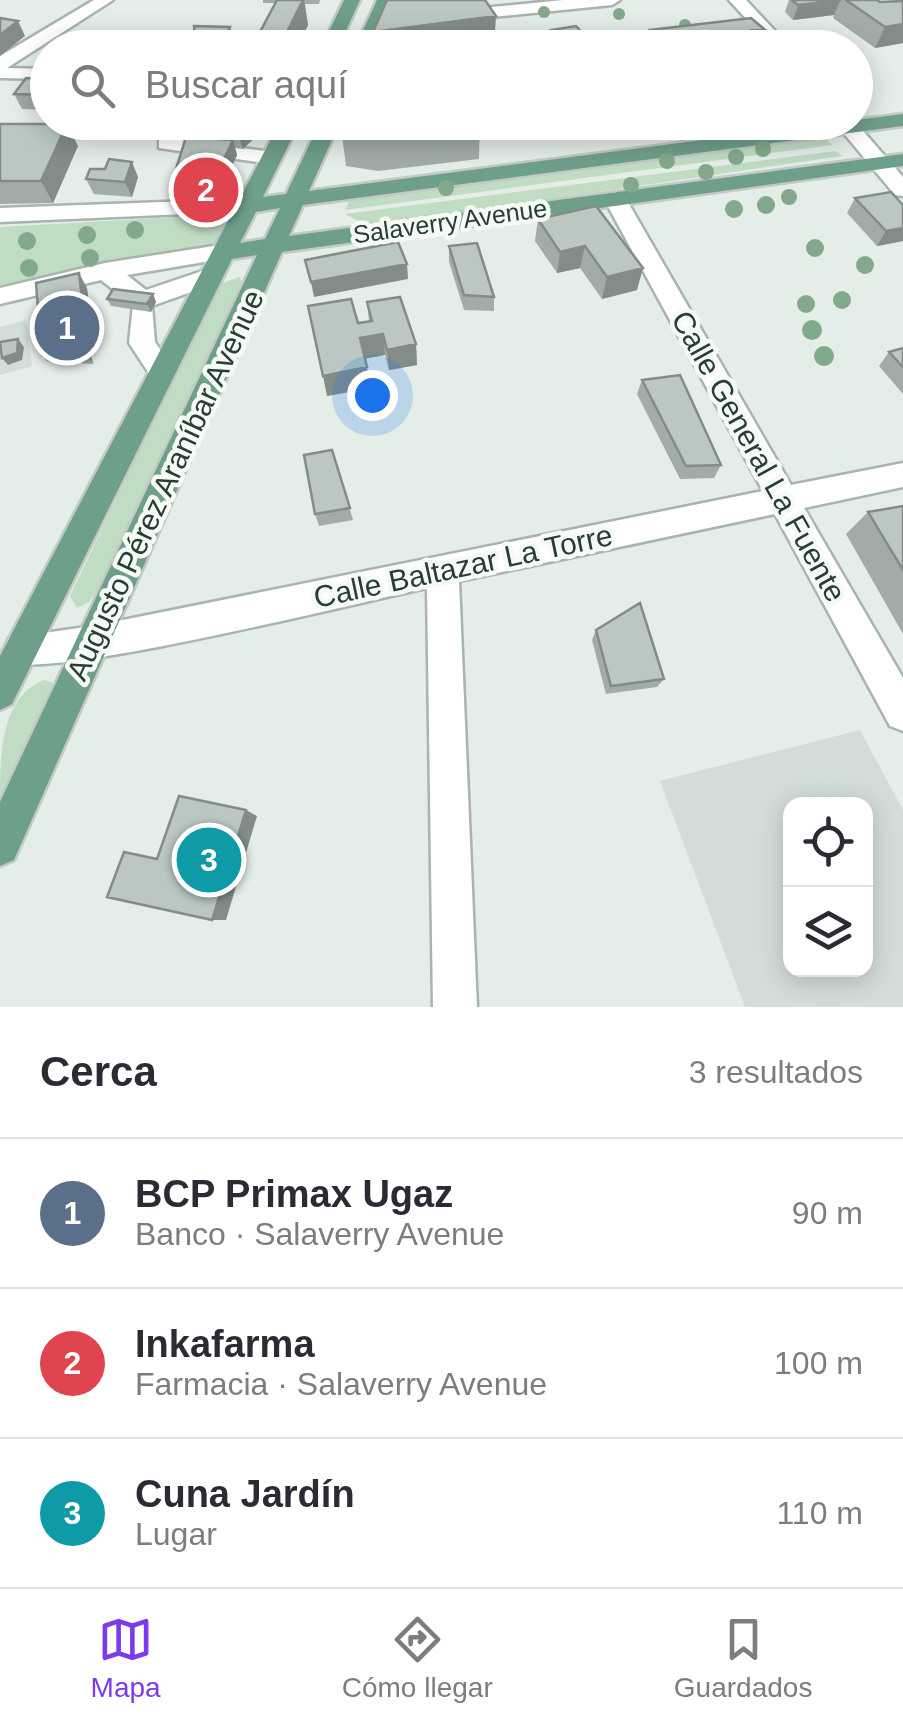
<!DOCTYPE html>
<html lang="es">
<head>
<meta charset="utf-8">
<style>
  :root { --surface:#fff; --page:#f2f2f3; --text:#2b2b33; --muted:#7c7c81; --line:#e1e1e2; --accent:#7c3aed }
  body { margin:0; font-family:Helvetica,sans-serif; background:var(--page); color:var(--text) }
  .controls { position:absolute; right:30px; bottom:30px; display:grid; overflow:hidden; border-radius:20px; box-shadow:0 5px 25px #0003 }
  .controls button { width:90px; height:90px; display:grid; place-items:center; padding:0; border:0; border-bottom:2px solid var(--line); background:var(--surface); color:var(--text); font:50px sans-serif }
  .you { position:absolute; left:372px; top:395px; width:35px; height:35px; margin:-25px; border:8px solid #fff; border-radius:50%; background:#1a73e8; box-shadow:0 0 0 15px #1a73e833 }
  .badge { display:grid; place-items:center; width:65px; height:65px; border-radius:50%; background:var(--accent); color:#fff; font-size:32px; font-weight:700 }
  .pin { position:absolute; translate:-50% -50%; border:5px solid #fff; box-shadow:0 2px 10px #0006 }
  .list { margin:0; padding:0; list-style:none }
  h2 { display:flex; justify-content:space-between; align-items:center; height:130px; margin:0; padding:0 40px; font-size:42px }
  h2 small { font-size:32px; font-weight:400; color:var(--muted) }
  .list li { display:grid; grid-template-columns:65px 1fr auto; gap:30px; align-items:center; box-sizing:border-box; height:150px; padding:0 40px; border-top:2px solid var(--line) }
  .list b { display:block; font-size:38px; white-space:nowrap }
  .list p { margin:0; font-size:32px; white-space:nowrap; color:var(--muted) }
  .list em { font-size:32px; font-style:normal; color:var(--muted) }
  .icon { flex:none; width:55px; height:55px; fill:none; stroke:currentColor; stroke-width:2; stroke-linecap:round; stroke-linejoin:round }
  .map { position:relative; flex:none; width:903px; height:1007px; overflow:hidden }
  .search { position:absolute; background:var(--surface); box-shadow:0 5px 25px #0003; left:30px; right:30px; top:30px; height:110px; display:flex; align-items:center; gap:25px; box-sizing:border-box; padding:0 35px; border-radius:55px; color:var(--muted); font-size:38px }
  .sheet { height:580px; background:var(--surface) }
  nav { display:flex; justify-content:space-around; align-items:center; box-sizing:border-box; height:140px; border-top:2px solid var(--line); background:var(--surface); font-size:28px; color:var(--muted) }
  nav a { display:grid; justify-items:center; gap:5px }
  nav .on { color:var(--accent) }
  .map>svg:first-child { display:block }
  .built { fill:#d3ddd7; fill-rule:evenodd }
  .green { fill:#c0dcc3 }
  .lines { fill:none; stroke-linecap:round; stroke-linejoin:round }
  .minor-casing { stroke:#a8b5ae; stroke-width:5 }
  .major-casing { stroke:#c2c9c6; stroke-width:5 }
  .minor { fill:#fff; fill-rule:evenodd }
  .major { fill:#6e9f8a; fill-rule:evenodd }
  .tree { fill:#83a98c }
  .wall { fill:#a1aca6 }
  .shaded-wall { fill:#838c87 }
  .building { fill:#bbc8c1; stroke:#838c87; stroke-width:2.5 }
  .labels { text-anchor:middle; dominant-baseline:central; stroke-width:9; stroke-linejoin:round; paint-order:stroke }
  .far-street-label { font-size:25px; fill:#263e33; stroke:#f6faf7 }
  .street-label { font-size:30px; fill:#263e33; stroke:#f6faf7 }
</style>
</head>
<body>
<div class="map">
<svg width="903" height="1007" viewBox="0 0 903 1007">
  <rect width="100%" height="100%" fill="#e5ede8"/>
  <!-- built -->
  <path class="built" d="M26,320L32,366L0,375V327Z
    M860,730L903,810V1007H745L660,781ZM790,804H866V969H790Z"/>
  <!-- green -->
  <path class="green" d="M822,134L832,145L345,210L352,194Z
    M836,151L842,156L368,226L345,214Z
    M213,215L225,220L216,243L0,287V227Z
    M239,277L243,283L100,586L89,602L77,608L70,596L218,285Z
    M44,680L55,683L0,801C0,757 0,697 44,680Z"/>
  <g class="lines">
    <!-- minor casing -->
    <g class="minor-casing">
      <path id="minor" d="M94,0H113L7,68L48,69V79L0,78V56Z
        M563,0H620L612,5L453,21L445,16L453,11Z
        M729,0H746L791,48H773Z
        M842,123H856L903,177V196L895,195L842,131Z
        M166,138L272,152L282,158L272,164L159,148V140Z
        M615,192L626,199L791,485L903,463V487L804,508L903,678V731L890,726L775,514L459,581L477,1007H433L427,588C360,602 53,679 9,662L4,650L9,638L93,626L763,491L604,199Z
        M247,199L255,201V211L0,222V208Z
        M220,245L232,253L228,258L127,275L146,290L208,269L220,277L216,283L152,306L155,342L174,371L161,381L152,378L129,343L133,305L101,280L0,304V288L105,263Z"/>
    </g>
    <!-- major casing -->
    <g class="major-casing">
      <path id="major" d="M344,0H360L338,48H321Z
        M377,0H393L373,48H355Z
        M903,114V126L303,205L289,236L903,154V166L282,252L14,860L0,866V802L257,255L232,259L12,704L0,710V656L280,122H300L263,197L286,194L320,122H340L309,191ZM280,208L265,239L240,243L256,212Z"/>
    </g>
    <!-- minor -->
    <use href="#minor" class="minor"/>
    <!-- major -->
    <use href="#major" class="major"/>
  </g>
  <!-- trees -->
  <g class="tree">
    <circle cx="544" cy="12" r="6"/>
    <circle cx="619" cy="14" r="6"/>
    <circle cx="685" cy="25" r="6"/>
    <circle cx="640" cy="36" r="6"/>
    <circle cx="763" cy="149" r="8"/>
    <circle cx="736" cy="157" r="8"/>
    <circle cx="667" cy="161" r="8"/>
    <circle cx="706" cy="172" r="8"/>
    <circle cx="631" cy="185" r="8"/>
    <circle cx="446" cy="188" r="8"/>
    <circle cx="789" cy="197" r="8"/>
    <circle cx="766" cy="205" r="9"/>
    <circle cx="734" cy="209" r="9"/>
    <circle cx="135" cy="230" r="9"/>
    <circle cx="87" cy="235" r="9"/>
    <circle cx="27" cy="241" r="9"/>
    <circle cx="815" cy="248" r="9"/>
    <circle cx="90" cy="258" r="9"/>
    <circle cx="865" cy="265" r="9"/>
    <circle cx="29" cy="268" r="9"/>
    <circle cx="842" cy="300" r="9"/>
    <circle cx="806" cy="304" r="9"/>
    <circle cx="812" cy="330" r="10"/>
    <circle cx="824" cy="356" r="10"/>
  </g>
  <!-- wall -->
  <path class="wall" d="M263,0H320L319,4H305L308,25L297,48H264L260,32L276,3H263Z
    M789,0H877L880,2L903,0V43L875,48L833,18L834,15L793,20L785,12Z
    M194,26L234,42L231,48H197L195,39Z
    M764,29L761,39V48H646L650,30Z
    M551,30L597,48H552L549,45Z
    M48,79V110L22,109L14,94Z
    M86,122H266L260,134H257L243,149L235,148L237,155L219,195L178,197L172,182L211,139L210,135L171,136L168,127L166,136L93,139Z
    M343,122H480L479,159L378,171L346,166L341,128Z
    M524,122H579L578,125L528,128Z
    M0,124L78,146L53,203L0,204Z
    M138,177L132,197L94,194L86,179Z
    M855,198L903,205V241L877,246L847,213Z
    M596,206L637,290L602,299L580,268L557,273L535,241L538,219Z
    M449,246L494,297V311L464,310L449,262Z
    M87,288L94,340L87,341L93,364L47,361L42,354L45,344Z
    M153,294L156,302L151,312L111,306L107,299Z
    M367,302L416,344L417,365L389,370L385,355L365,358L370,388L327,396L358,323L369,321Z
    M903,348V394L879,366L889,352Z
    M642,380L721,465L714,478L680,479L637,394Z
    M332,450L353,520L319,526L315,514Z
    M903,506V634L846,534L868,512Z
    M596,630L664,679L657,687L606,694L592,640Z"/>
  <!-- shaded-wall -->
  <path class="shaded-wall" d="M303,0H304L308,25L297,48H288L286,34Z
    M840,1L834,15L793,20L798,5Z
    M496,16L494,48H374L373,32Z
    M18,21L25,36L0,56V35Z
    M903,24V43L875,48L885,27Z
    M230,27L234,42L231,48H227L224,38Z
    M161,122H167L168,127L166,136Z
    M251,122H254L258,135L243,149L238,134Z
    M257,122H266L260,134Z
    M67,124L78,146L53,203L41,181Z
    M233,140L237,155L219,195L214,180Z
    M132,162L138,177L132,197L125,182Z
    M903,228V241L877,246L886,231Z
    M585,246L580,268L557,273L560,252Z
    M407,264L408,279L314,297L311,282Z
    M643,268L637,290L602,299L607,277Z
    M79,273L87,288L94,340L87,341L93,364L88,356L50,350L40,336Z
    M153,294L156,302L151,312L147,304Z
    M383,334L385,355L363,359L360,338Z
    M18,339L24,347L22,360L8,365L2,358Z
    M416,344L417,365L389,370L387,350Z
    M367,367L370,388L327,396L323,376Z
    M246,810L257,816L226,920H212Z"/>
  <!-- building -->
  <path class="building" d="M277,0H303L286,34L260,32Z
    M387,0H485L496,16L373,32Z
    M792,0H841L798,5Z
    M846,0H877L880,2L903,1V24L885,27Z
    M0,18L18,21L0,35Z
    M751,18L764,29L752,30L763,40L751,42L759,48H667L650,30Z
    M194,26L230,27L224,38L195,39Z
    M576,26L597,48H567L551,30Z
    M446,43L448,48H395Z
    M26,78L48,79V95L14,94Z
    M212,122H251L238,134L209,132Z
    M343,122H467L375,133L341,128Z
    M0,124H67L41,181H0Z
    M186,137L233,140L214,180L172,182Z
    M109,159L132,162L125,182L86,179L90,169H105Z
    M891,192L903,205V228L886,231L855,198Z
    M596,206L643,268L607,277L585,246L560,252L538,219Z
    M398,242L407,264L311,282L305,260Z
    M477,243L494,297L464,295L449,246Z
    M79,273L85,325L40,336L36,283Z
    M113,289L153,294L147,304L107,299Z
    M400,297L416,344L387,350L383,334L360,338L367,367L323,376L308,306L351,299L358,323L372,321L367,302Z
    M84,337L88,356L42,354L44,344Z
    M18,339L17,353L2,358L0,342Z
    M903,348V367L889,352Z
    M680,375L721,465L686,466L642,380Z
    M332,450L350,508L315,514L304,455Z
    M903,506V570L868,512Z
    M640,603L664,679L611,686L596,630Z
    M179,796L246,810L212,920L107,897L124,852L157,859Z"/>
  <g class="labels">
    <!-- far-street labels -->
    <g class="far-street-label">
      <text transform="translate(450 221) rotate(-8)">Salaverry Avenue</text>
    </g>
    <!-- street labels -->
    <g class="street-label">
      <text transform="translate(759 456) rotate(61)">Calle General La Fuente</text>
      <text transform="translate(165 485) rotate(-65)">Augusto Pérez Araníbar Avenue</text>
      <text transform="translate(463 566) rotate(-12)">Calle Baltazar La Torre</text>
    </g>
  </g>
</svg>
<div class="controls">
<button><svg class="icon" aria-label="locate" viewBox="0 0 24 24"><circle cx="12" cy="12" r="6"/><path d="M12 2v4M12 18v4M2 12h4M18 12h4"/></svg></button>
<button><svg class="icon" aria-label="layers" viewBox="0 0 24 24"><path d="M12 4l9 5-9 5-9-5zM3 14l9 5 9-5"/></svg></button>
</div>
<div class="you"></div>
<div class="pin badge" style="left:67px;top:328px;background:#5c6f8a">1</div>
<div class="pin badge" style="left:206px;top:190px;background:#e0444e">2</div>
<div class="pin badge" style="left:209px;top:860px;background:#0f9aa8">3</div>
<div class="search"><svg class="icon" aria-label="search" viewBox="0 0 24 24"><circle cx="10" cy="10" r="6"/><path d="M15 15l6 6"/></svg>Buscar aquí</div>
</div>
<section class="sheet">
<h2>Cerca<small>3 resultados</small></h2>
<ul class="list">
<li><span class="badge" style="background:#5c6f8a">1</span><div><b>BCP Primax Ugaz</b><p>Banco · Salaverry Avenue</p></div><em>90 m</em></li>
<li><span class="badge" style="background:#e0444e">2</span><div><b>Inkafarma</b><p>Farmacia · Salaverry Avenue</p></div><em>100 m</em></li>
<li><span class="badge" style="background:#0f9aa8">3</span><div><b>Cuna Jardín</b><p>Lugar</p></div><em>110 m</em></li>
</ul>
</section>
<nav>
<a class="on"><svg class="icon" aria-label="map" viewBox="0 0 24 24"><path d="M3 6l6-2 6 2 6-2v14l-6 2-6-2-6 2zM9 4v14M15 6v14"/></svg>Mapa</a>
<a><svg class="icon" aria-label="directions" viewBox="0 0 24 24"><path d="M12 3l9 9-9 9-9-9zM9 14v-3h6M13 9l2 2-2 2"/></svg>Cómo llegar</a>
<a><svg class="icon" aria-label="saved" viewBox="0 0 24 24"><path d="M7 4h10v16l-5-4-5 4z"/></svg>Guardados</a>
</nav>
</body>
</html>
